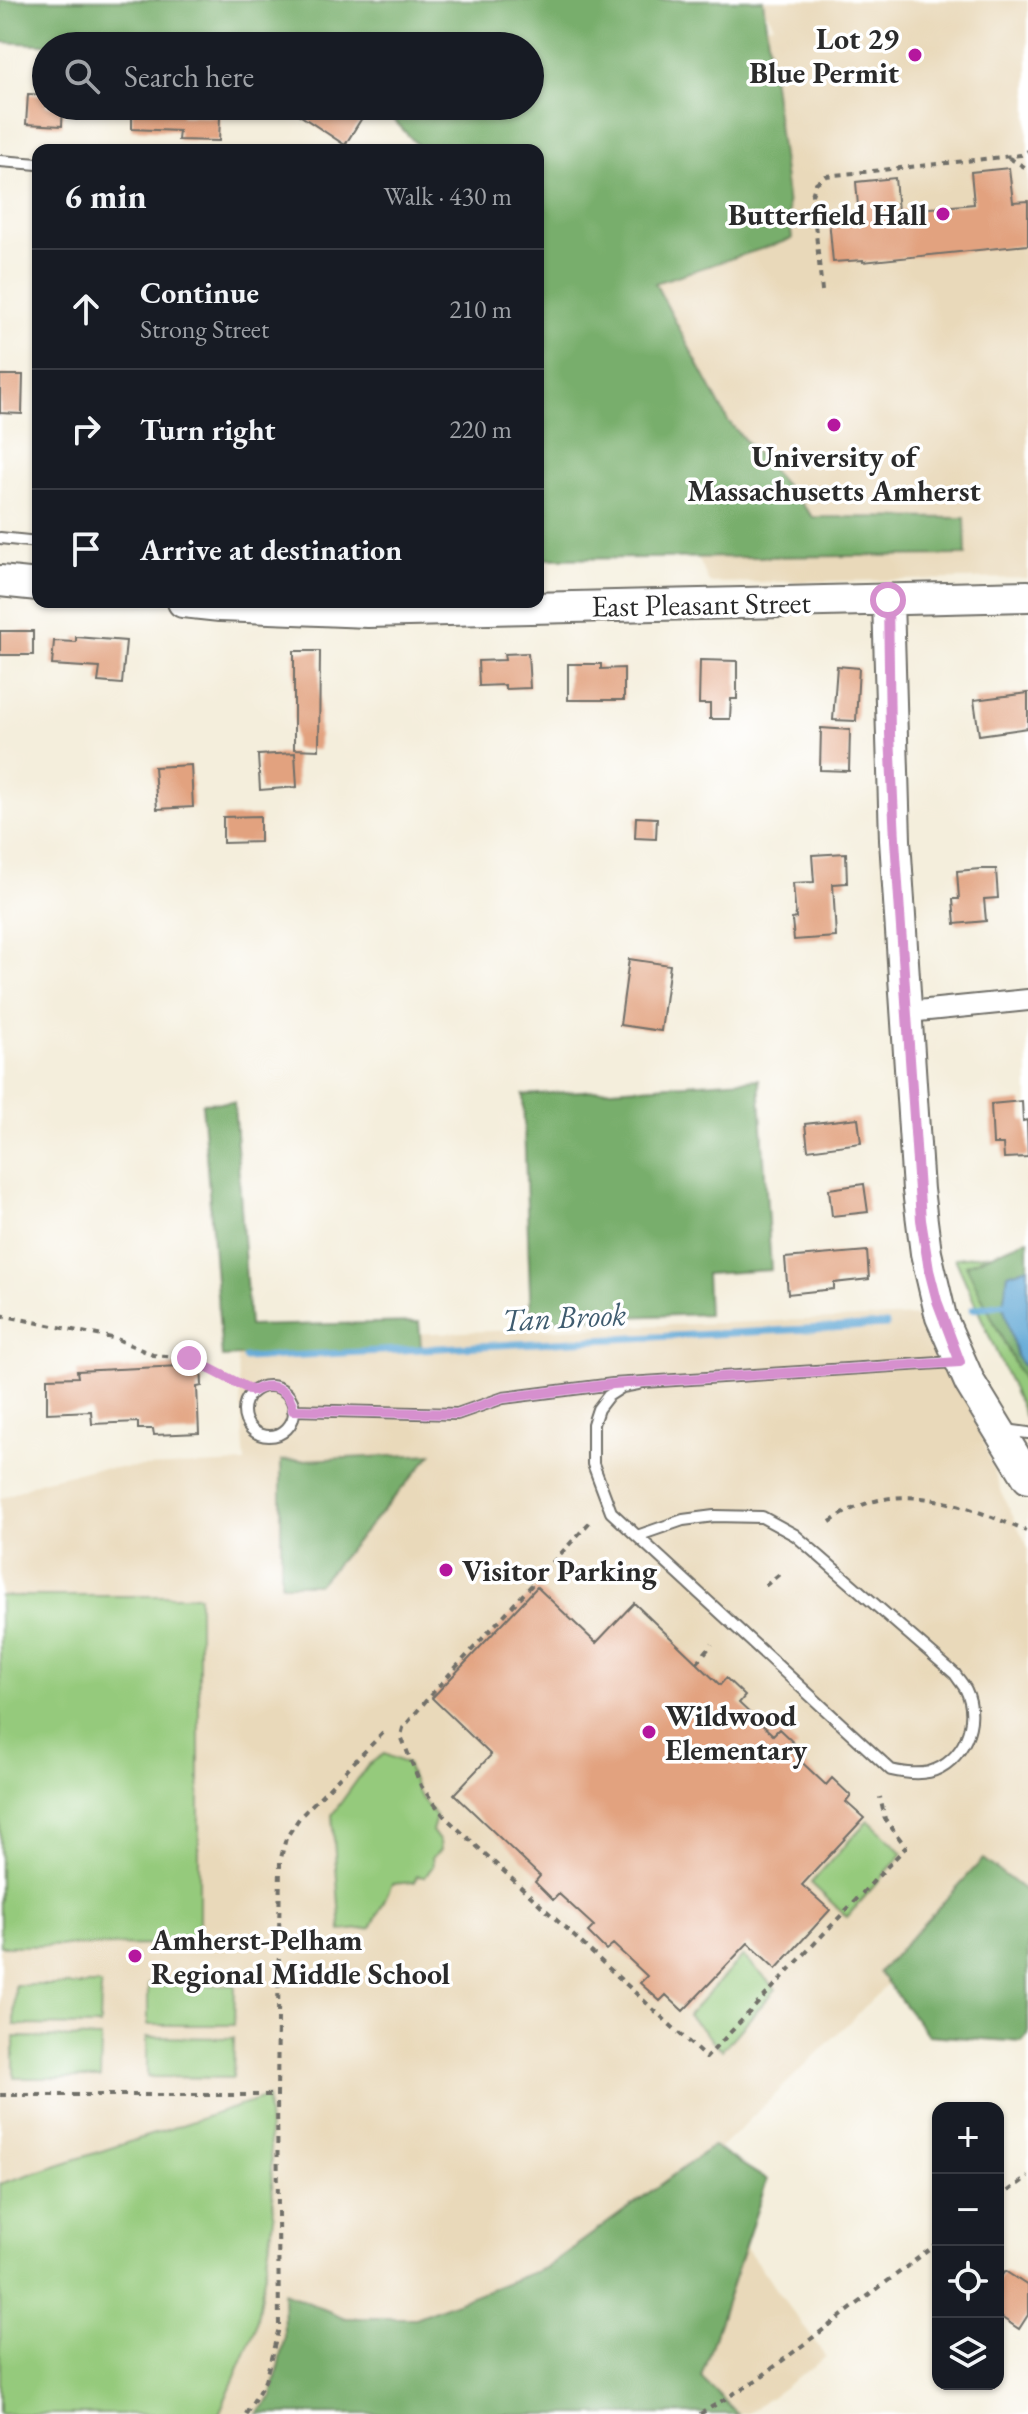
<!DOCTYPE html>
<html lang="en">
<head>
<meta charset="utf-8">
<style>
  :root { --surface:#171b24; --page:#242831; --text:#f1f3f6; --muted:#9ea1a6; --line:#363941 }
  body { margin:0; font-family:"EB Garamond",serif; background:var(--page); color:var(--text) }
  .controls { position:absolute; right:24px; bottom:24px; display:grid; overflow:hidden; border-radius:16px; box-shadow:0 2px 6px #0004 }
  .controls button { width:72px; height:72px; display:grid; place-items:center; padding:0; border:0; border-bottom:2px solid var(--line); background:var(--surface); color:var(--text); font:40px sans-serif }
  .stop { position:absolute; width:24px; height:24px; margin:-18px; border:6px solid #d690ce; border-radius:50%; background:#fff }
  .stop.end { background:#d690ce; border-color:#fff; box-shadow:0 2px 8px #0008 }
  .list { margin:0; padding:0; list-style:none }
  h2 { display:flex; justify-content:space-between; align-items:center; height:104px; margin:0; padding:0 32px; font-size:34px }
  h2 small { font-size:26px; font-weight:400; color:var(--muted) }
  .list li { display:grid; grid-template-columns:52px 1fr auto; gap:24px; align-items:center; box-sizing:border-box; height:120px; padding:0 32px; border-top:2px solid var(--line) }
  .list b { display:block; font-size:30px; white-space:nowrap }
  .list p { margin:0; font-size:26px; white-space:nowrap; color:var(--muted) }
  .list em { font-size:26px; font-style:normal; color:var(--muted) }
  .icon { flex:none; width:44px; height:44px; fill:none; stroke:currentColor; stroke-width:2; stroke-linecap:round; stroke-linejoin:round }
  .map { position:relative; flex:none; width:1028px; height:2414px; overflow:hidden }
  .search { position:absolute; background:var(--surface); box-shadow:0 2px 6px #0004; left:32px; top:32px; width:512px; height:88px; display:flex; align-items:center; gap:20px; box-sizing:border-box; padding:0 28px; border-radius:44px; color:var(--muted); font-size:30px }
  .panel { position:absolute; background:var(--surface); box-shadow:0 2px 6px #0004; left:32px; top:144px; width:512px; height:464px; border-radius:16px }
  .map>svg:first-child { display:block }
  .built { fill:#e9d9ba }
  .green { fill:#95ca7c; stroke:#607a54; stroke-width:2 }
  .forest { fill:#78ae6c; stroke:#526c4c; stroke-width:2 }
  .water { fill:#5da6d4; stroke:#446880; stroke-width:2 }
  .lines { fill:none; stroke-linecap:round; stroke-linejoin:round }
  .stream { stroke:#5da6d4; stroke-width:7 }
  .building { fill:#e2a27f }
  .lane-casing { stroke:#716f69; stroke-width:14 }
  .street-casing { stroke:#716f69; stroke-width:24 }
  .secondary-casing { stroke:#716f69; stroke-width:34 }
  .path { stroke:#716f69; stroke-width:4; stroke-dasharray:6 6; stroke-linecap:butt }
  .lane { stroke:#fff; stroke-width:10 }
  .street { stroke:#fff; stroke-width:20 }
  .secondary { stroke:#fff; stroke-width:30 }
  .route { stroke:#d690ce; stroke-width:10 }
  .poi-dot { fill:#b5179e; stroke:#fff; stroke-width:3 }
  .labels { text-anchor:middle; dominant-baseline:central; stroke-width:7; stroke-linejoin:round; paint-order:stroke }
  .poi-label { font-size:30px; font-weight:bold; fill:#2b2b2b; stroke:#fff; text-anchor:start }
  .street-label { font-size:30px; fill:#2b2b2b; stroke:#fff }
  .water-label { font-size:32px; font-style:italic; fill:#3f5c6f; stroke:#fff }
</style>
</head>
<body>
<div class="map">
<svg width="1028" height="2414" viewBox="0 0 1028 2414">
  <rect width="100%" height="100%" fill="#fff"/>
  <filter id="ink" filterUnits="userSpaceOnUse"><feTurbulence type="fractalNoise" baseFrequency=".0125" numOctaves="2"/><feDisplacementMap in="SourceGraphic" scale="16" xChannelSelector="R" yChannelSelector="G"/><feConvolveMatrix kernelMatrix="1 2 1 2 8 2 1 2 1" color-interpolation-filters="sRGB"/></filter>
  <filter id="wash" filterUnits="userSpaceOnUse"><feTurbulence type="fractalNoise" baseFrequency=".006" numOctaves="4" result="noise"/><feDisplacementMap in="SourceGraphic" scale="32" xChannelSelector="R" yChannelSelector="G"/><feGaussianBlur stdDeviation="1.8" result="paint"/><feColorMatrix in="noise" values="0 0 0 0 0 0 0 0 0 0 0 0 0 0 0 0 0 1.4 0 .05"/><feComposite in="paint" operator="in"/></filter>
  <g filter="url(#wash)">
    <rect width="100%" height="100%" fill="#f4eedc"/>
    <!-- built -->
    <path class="built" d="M760,0H1028V578L709,583L574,272L538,150H476L530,106V59L774,25Z
      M920,1316L968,1401L1004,1498L1028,1547V1916L940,1933L693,2175L826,2357L747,2414H0V1499L41,1481L93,1469L245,1463L236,1340Z"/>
    <!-- green -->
    <path class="green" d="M1028,1250V1424L955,1258Z
      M0,1596H199V1945L0,1946Z
      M384,1754L407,1764L417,1792L436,1817L432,1831L440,1842L441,1850L432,1857L433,1866L425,1877L417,1876L414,1882L392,1884L371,1928L341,1931L332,1815L368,1765Z
      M868,1820L903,1853L847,1917L811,1883Z
      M743,1956L776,1989L722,2050L688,2015Z
      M148,1984L235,1985L234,2025H148Z
      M15,1985H101L100,2026L14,2025Z
      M14,2037L101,2038L100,2078H14Z
      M147,2037L234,2038L233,2078L147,2077Z
      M267,2097L274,2218L255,2330L219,2414H0V2184Z"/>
    <!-- forest -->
    <path class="forest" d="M0,0H763L792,239L655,283L728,421L813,517L965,518L966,555L538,559V150H422L381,106H530V46H80L0,42Z
      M759,1079L771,1270L706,1274L708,1314L531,1320L523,1095Z
      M234,1102L249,1326L419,1322L421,1347L222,1357L202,1103Z
      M1028,1239V1391L966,1265Z
      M432,1454L319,1584H281V1461Z
      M983,1859L1028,1893V2035L1022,2042L928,2035L879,1972Z
      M713,2146L767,2180L701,2377L738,2414H258L272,2396L284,2339L283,2292L345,2318H415L547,2267Z"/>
    <!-- water -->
    <path class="water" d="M1028,1267V1371L1017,1358L1003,1304L1008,1274Z"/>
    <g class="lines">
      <!-- stream -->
      <path class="stream" d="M973,1309L1003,1304
        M245,1358L886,1325"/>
    </g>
    <g id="blocks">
      <!-- building -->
      <path class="building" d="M28,94L46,95V106H63L62,126L26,124Z
        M138,106H182L181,116L220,117L219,141L178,140L179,131L132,129V108Z
        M286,106H355L365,113L345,145Z
        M1009,168L1013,202L1028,201V245L863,262V260L833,262L829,219L859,217L856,182L895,178L898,211L974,204L971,172Z
        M0,375H23L22,414L0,413Z
        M0,631H33V655H0Z
        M76,637L126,641L122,684L98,682L100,668L52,665L54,641L76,642Z
        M294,651H320L319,750L294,749Z
        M528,653L530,688L505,689V685L479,686L478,661L505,660L504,654Z
        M700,660L737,661V699H731L730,719H710V704H699Z
        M568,664H601V669L624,668V700H568Z
        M837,666L859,668L856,721L833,720Z
        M1028,693V728L979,735L974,700Z
        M821,728L850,730L849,771L820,770Z
        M295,753L297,787L260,790L258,755Z
        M191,765L193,807L157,809L154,767Z
        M260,816V842L223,843V817Z
        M636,817L657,818L656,839L635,838Z
        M846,853L847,883L833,884L836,937L794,940L792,919L796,918L793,883L814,882L812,855Z
        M980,869H996L998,898L984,899L986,921L955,924L953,899H959L957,871Z
        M629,959L670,965L661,1031L620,1025Z
        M1022,1101L1023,1121L1027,1120L1028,1157L1004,1158L1003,1144H993L991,1104Z
        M858,1118L861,1143L808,1150L805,1124Z
        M864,1184L868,1212L832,1216L829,1189Z
        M867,1251L869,1279L834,1283V1289L788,1294L785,1258Z
        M201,1365L202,1386L197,1387L199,1433L154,1435L153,1429H138V1422L92,1424L91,1411L47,1413V1378L78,1377L77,1371Z
        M537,1587L596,1643L634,1603L720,1685L726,1678L745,1696L739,1703L773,1735L779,1729L798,1747L792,1753L826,1785L832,1778L851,1796L846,1802L864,1818L802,1885L830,1910L776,1969L748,1943L683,2011L666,1995L660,2001L640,1983L647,1976L613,1944L606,1950L588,1932L594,1926L559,1894L553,1900L535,1882L540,1876L454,1794L491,1755L432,1698Z
        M1005,2271L1028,2286V2315L1019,2329L998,2315V2281Z"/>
    </g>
  </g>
  <g filter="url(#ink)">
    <use href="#blocks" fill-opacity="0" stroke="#716f69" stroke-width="2"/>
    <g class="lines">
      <!-- lane casing -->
      <g class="lane-casing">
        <path id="lane" d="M0,161L38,164
          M0,538L38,542
          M244 1411a25 25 0 1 1 50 0a25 25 0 1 1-50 0Z
          M293,1410L457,1414L503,1398L613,1384L955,1362
          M1006,1430L1028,1433
          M637,1536L683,1520L714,1516L762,1517L795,1535L955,1674C958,1679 963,1684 966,1690C981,1721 963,1763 929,1772C916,1775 904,1773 891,1770L611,1512L593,1464V1424L598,1409L608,1396L622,1387L638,1384"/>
      </g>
      <!-- street casing -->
      <g class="street-casing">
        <path id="street" d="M908,1012L1028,1000"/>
      </g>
      <!-- secondary casing -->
      <g class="secondary-casing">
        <path id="secondary" d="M0,581L38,585
          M888,600L895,840L918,1190L926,1253L941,1317L970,1383L1028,1478
          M183,602L220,606L368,612L1028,596"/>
      </g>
      <!-- path -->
      <path class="path" d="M1009,158L1028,169
        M822,291L812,195L816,183L826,176L1021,155L1028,151
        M0,1315L117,1339L153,1355L189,1358L253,1391
        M830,1522C895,1476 960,1503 1026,1531
        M589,1523L435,1690L403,1728L401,1736L421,1786L444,1816L706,2058L906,1847L885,1819L880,1797
        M765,1586L782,1572
        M697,1663L712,1644
        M0,2095H277L280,1862L286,1838L300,1817L384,1732
        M998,2198L1028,2177
        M246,2414L265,2381L279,2328L277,2095
        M700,2414L758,2379L938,2243"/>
      <!-- lane -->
      <use href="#lane" class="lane"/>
      <!-- street -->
      <use href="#street" class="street"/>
      <!-- secondary -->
      <use href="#secondary" class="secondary"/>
    </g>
  </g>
  <g class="lines" filter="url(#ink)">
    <!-- route -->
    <path class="route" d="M189,1358L253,1391C272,1381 290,1389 293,1410L457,1414L503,1398L613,1384L960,1362L937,1301L929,1270L921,1220L895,840L890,734L888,600"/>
  </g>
  <!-- markers -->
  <g class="poi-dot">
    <circle cx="915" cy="55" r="8"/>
    <circle cx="943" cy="214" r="8"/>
    <circle cx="834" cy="425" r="8"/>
    <circle cx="446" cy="1570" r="8"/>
    <circle cx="649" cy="1732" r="8"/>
    <circle cx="135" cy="1956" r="8"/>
  </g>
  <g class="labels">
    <!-- poi labels -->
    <g class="poi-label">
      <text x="899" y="38" text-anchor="end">Lot 29<tspan x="899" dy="34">Blue Permit</tspan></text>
      <text x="927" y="214" text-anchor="end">Butterfield Hall</text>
      <text x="834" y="456" text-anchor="middle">University of<tspan x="834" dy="34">Massachusetts Amherst</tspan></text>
      <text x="462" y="1570">Visitor Parking</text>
      <text x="665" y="1715">Wildwood<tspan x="665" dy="34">Elementary</tspan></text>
      <text x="151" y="1939">Amherst-Pelham<tspan x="151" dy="34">Regional Middle School</tspan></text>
    </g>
    <!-- street labels -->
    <g class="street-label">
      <text transform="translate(701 604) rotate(-1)">East Pleasant Street</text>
    </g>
    <!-- water labels -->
    <g class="water-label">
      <text transform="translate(564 1317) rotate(-3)">Tan Brook</text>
    </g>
  </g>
</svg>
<div class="controls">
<button>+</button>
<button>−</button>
<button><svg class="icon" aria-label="locate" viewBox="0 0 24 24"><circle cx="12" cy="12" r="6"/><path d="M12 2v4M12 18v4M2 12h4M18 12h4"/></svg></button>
<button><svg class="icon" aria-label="layers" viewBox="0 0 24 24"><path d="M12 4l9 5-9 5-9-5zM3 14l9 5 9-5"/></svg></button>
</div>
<div class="stop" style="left:888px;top:600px"></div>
<div class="stop end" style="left:189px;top:1358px"></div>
<div class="search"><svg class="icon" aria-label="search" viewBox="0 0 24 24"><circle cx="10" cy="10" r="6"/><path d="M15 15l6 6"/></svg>Search here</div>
<section class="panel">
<h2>6 min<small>Walk · 430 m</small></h2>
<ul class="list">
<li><svg class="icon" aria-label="ahead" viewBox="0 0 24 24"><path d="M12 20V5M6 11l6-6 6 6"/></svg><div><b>Continue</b><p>Strong Street</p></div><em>210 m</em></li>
<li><svg class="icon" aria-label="right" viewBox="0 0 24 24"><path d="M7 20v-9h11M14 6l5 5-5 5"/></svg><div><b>Turn right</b></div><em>220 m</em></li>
<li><svg class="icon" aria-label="arrive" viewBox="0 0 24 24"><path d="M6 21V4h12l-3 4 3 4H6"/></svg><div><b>Arrive at destination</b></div></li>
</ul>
</section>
</div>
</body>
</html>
